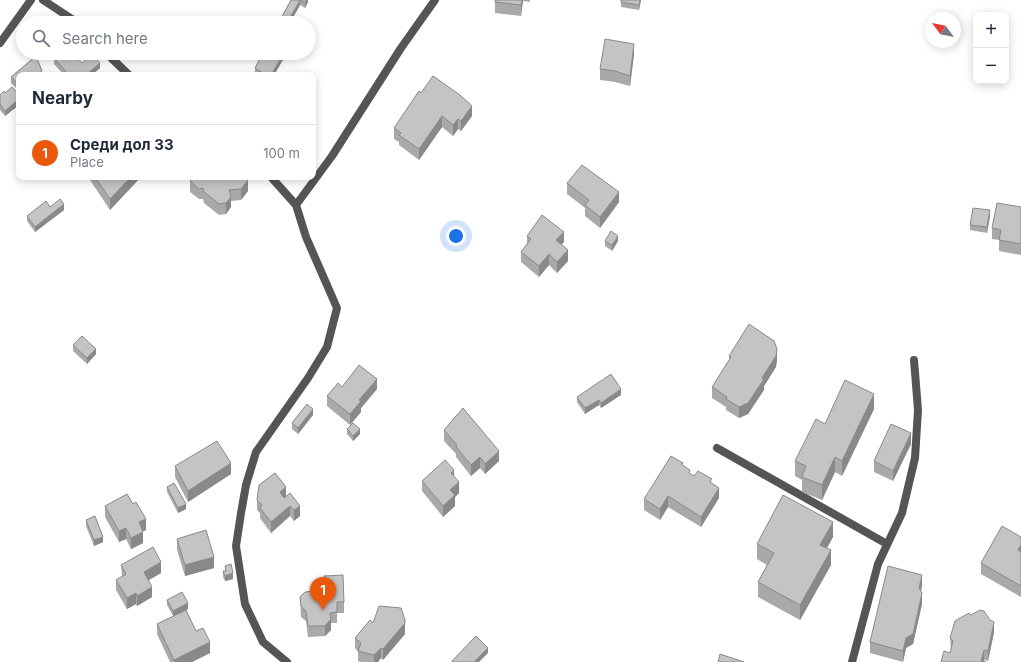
<!DOCTYPE html>
<html lang="en">
<head>
<meta charset="utf-8">
<style>
  :root { --surface:#fff; --page:#f2f2f3; --text:#1f2937; --muted:#747a83; --line:#e0e1e3; --accent:#ea580c }
  body { margin:0; font-family:Inter,sans-serif; background:var(--page); color:var(--text) }
  .controls { position:absolute; right:12px; top:12px; display:grid; overflow:hidden; border-radius:8px; box-shadow:0 2px 10px #0003 }
  .controls button { width:36px; height:36px; display:grid; place-items:center; padding:0; border:0; border-bottom:1px solid var(--line); background:var(--surface); color:var(--text); font:20px sans-serif }
  .compass { position:absolute; left:925px; top:12px; width:36px; height:36px; border-radius:50%; background:var(--surface); box-shadow:0 2px 10px #0003; rotate:302deg }
  .you { position:absolute; left:456px; top:236px; width:14px; height:14px; margin:-10px; border:3px solid #fff; border-radius:50%; background:#1a73e8; box-shadow:0 0 0 6px #1a73e833 }
  .badge { display:grid; place-items:center; width:26px; height:26px; border-radius:50%; background:var(--accent); color:#fff; font-size:13px; font-weight:700 }
  .pin { position:absolute; translate:-50% -33px; filter:drop-shadow(0 1px 2px #0008) }
  .pin::after { content:''; position:absolute; top:21px; width:14px; height:12px; background:inherit; clip-path:polygon(0 0,100% 0,50% 100%) }
  .list { margin:0; padding:0; list-style:none }
  h2 { display:flex; justify-content:space-between; align-items:center; height:52px; margin:0; padding:0 16px; font-size:17px }
  h2 small { font-size:13px; font-weight:400; color:var(--muted) }
  .list li { display:grid; grid-template-columns:26px 1fr auto; gap:12px; align-items:center; box-sizing:border-box; height:56px; padding:0 16px; border-top:1px solid var(--line) }
  .list b { display:block; font-size:15px; white-space:nowrap }
  .list p { margin:0; font-size:13px; white-space:nowrap; color:var(--muted) }
  .list em { font-size:13px; font-style:normal; color:var(--muted) }
  .icon { flex:none; width:22px; height:22px; fill:none; stroke:currentColor; stroke-width:2; stroke-linecap:round; stroke-linejoin:round }
  .map { position:relative; flex:none; width:1021px; height:662px; overflow:hidden }
  .search { position:absolute; background:var(--surface); box-shadow:0 2px 10px #0003; left:16px; top:16px; width:300px; height:44px; display:flex; align-items:center; gap:10px; box-sizing:border-box; padding:0 14px; border-radius:22px; color:var(--muted); font-size:15px }
  .panel { position:absolute; background:var(--surface); box-shadow:0 2px 10px #0003; left:16px; top:72px; width:300px; height:108px; border-radius:8px }
  .map>svg:first-child { display:block }
  .lines { fill:none; stroke-linecap:round; stroke-linejoin:round }
  .lane { stroke:#555; stroke-width:8 }
  .street { stroke:#555; stroke-width:8 }
  .wall { fill:#a9a9a9 }
  .shaded-wall { fill:#898989 }
  .building { fill:#c4c4c4; stroke:#898989 }
</style>
</head>
<body>
<div class="map">
<svg width="1021" height="662" viewBox="0 0 1021 662">
  <rect width="100%" height="100%" fill="#fff"/>
  <g class="lines">
    <!-- lane -->
    <path class="lane" d="M717,448L887,544"/>
    <!-- street -->
    <path class="street" d="M43,0L78,23
      M0,43L31,0
      M106,53L129,75
      M271,177L296,205L306,237L337,308L327,347L308,378L256,452L246,485L241,513L236,546L245,604L263,642L287,662
      M296,205L332,156L401,48L435,0
      M852,662L878,564L902,513L915,458L918,410L914,360"/>
  </g>
  <!-- wall -->
  <path class="wall" d="M291,0H308V2L305,8L300,5L290,23H279V22Z
    M495,0H530V2L523,1L521,16L495,13Z
    M641,0L639,10L621,7V2Z
    M263,53H287L274,75H257L255,74V68Z
    M65,54L82,63L100,68L92,75H64L54,64V58Z
    M634,54L630,86L615,82L600,80V69Z
    M36,56L42,71V75H19V91L11,83V77Z
    M419,91L472,116L461,131L458,129L453,136L442,127L419,160L399,145V142L394,139V128Z
    M0,95H19V105L5,116L0,110Z
    M88,177H141L110,210Z
    M193,177L248,191L241,200L231,201V207L226,214L219,215L204,203L203,199H199L190,192V181Z
    M567,183L619,202L600,228L585,216V208L567,194Z
    M50,207L64,210L35,232L27,221V216Z
    M1021,207V255L999,251V240L992,239V228Z
    M990,216L987,233L970,230V225Z
    M527,236L564,242L561,245L568,261L557,273L549,265L539,277L521,262V252L527,244Z
    M605,241H618L612,251L605,246Z
    M73,345L96,354L87,364L73,351Z
    M729,356L777,359L776,367L764,386V390L748,414L739,418L726,410V407L712,398V387L729,360Z
    M342,387L377,389L361,408V412L350,425L327,406V396Z
    M621,395L601,408L599,405L585,414L577,402V397Z
    M874,409L842,476L835,472L822,500L802,492V480L795,476V461L825,424Z
    M313,415L298,434L292,429V423Z
    M347,429L360,434L353,441L347,434Z
    M444,430L499,461L485,474L480,468L471,476L456,457V454L444,441Z
    M911,444L893,481L874,472V461Z
    M683,465L690,474L694,476L712,483L719,498L701,527L668,507L660,520L644,510V499Z
    M175,466L231,474L188,502L175,477Z
    M454,476L459,493L455,497V506L443,517L422,491V481Z
    M167,487L186,509L178,513L167,492Z
    M286,496L300,516L294,521L290,516L271,533L260,518V513L257,510V500Z
    M105,506L146,530L143,531V543L131,549L126,539L119,542L105,517Z
    M86,520L103,542L94,546L86,526Z
    M833,537L827,548L831,565L800,620L758,597V582L767,565L757,559V544Z
    M1021,537V597L981,574V563Z
    M177,539L214,568L185,576L177,550Z
    M121,565L161,573L148,580L152,597L137,606L136,604L127,609L116,590V580L122,576Z
    M225,566L233,579L225,581L223,577V571H225Z
    M922,586L921,591L922,604L913,644L906,648L903,662L870,653V642Z
    M300,597L344,602V613H337V623H331V630L325,636L308,637L306,621L301,617Z
    M167,600L188,609L173,616L196,631L210,653L192,662H170L157,634V624L173,616L167,605Z
    M971,615L994,632L988,661L984,660V661L950,653L951,649L950,638Z
    M373,623L405,631V634L383,660L381,658L378,662H361L358,661V652L355,648V638Z"/>
  <!-- shaded-wall -->
  <path class="shaded-wall" d="M300,0V5L290,23H287Z
    M306,0H308V2L305,8V3Z
    M522,0H523L521,16V5Z
    M640,0H641L639,10V5Z
    M634,44V54L630,86V76Z
    M284,53H287L274,75H271Z
    M100,63V68L92,75H86Z
    M42,71V75H36Z
    M19,99V105L5,116V111Z
    M472,106V116L461,131V121Z
    M442,116V127L419,160V149Z
    M458,119V129L453,136V125Z
    M131,177H141L110,210V199Z
    M248,180V191L241,200V189Z
    M619,192V202L600,228V217Z
    M231,197V207L226,214V203Z
    M64,204V210L35,232V227Z
    M990,210V216L987,233V227Z
    M564,232V242L556,251V240Z
    M618,236V241L612,251V245Z
    M568,250V261L557,273V262Z
    M549,254V265L539,277V266Z
    M96,349V354L87,364V358Z
    M777,349V359L776,367L764,386V390L748,414L739,418V407L762,378Z
    M377,379V389L361,408V412L350,425V414L359,400Z
    M621,389V395L601,408V403Z
    M874,394V409L842,476V461Z
    M599,400V405L585,414V408Z
    M313,409V415L298,434V428Z
    M360,429V434L353,441V436Z
    M911,433V444L893,481V471Z
    M499,451V461L485,474V464Z
    M480,457V468L471,476V465Z
    M835,457V472L822,500V485Z
    M231,463V474L188,502V491Z
    M454,470V481L451,473Z
    M459,482V493L455,497V506L443,517V506L450,490Z
    M286,487V498L280,503V492Z
    M719,488V498L701,527V517Z
    M668,496V507L660,520V509Z
    M186,504V509L178,513V508Z
    M290,506V516L271,533V522Z
    M300,506V516L294,521V510Z
    M146,519V530L139,533V522Z
    M833,522V537L820,560V545Z
    M126,528V539L119,542V531Z
    M143,532V543L131,549V538Z
    M103,537V542L94,546V540Z
    M1021,545V555L1018,550Z
    M831,550V565L800,620V605Z
    M214,557V568L185,576V565Z
    M161,562V573L144,583V572Z
    M233,573V579L225,581V576Z
    M922,575V586L919,599V588Z
    M152,587V597L137,606V596Z
    M136,593V604L127,609V598Z
    M922,593V604L913,644L906,648L903,662V651L906,638Z
    M188,603V609L173,616V611Z
    M331,619V630L325,636V626Z
    M405,620V634L383,660V649Z
    M994,622V632L988,661V651Z
    M210,642V653L192,662H174V660Z
    M381,648V658L378,662H374V655Z
    M488,648V653L479,662H474Z
    M984,650V662H981Z"/>
  <!-- building -->
  <path class="building" d="M291,0H300L287,23H281L279,22Z
    M300,0H306L305,3Z
    M495,0H522L521,5L495,2Z
    M621,0H640L639,5L621,2Z
    M605,39L634,44L630,76L615,71L600,69Z
    M60,53L74,54L82,63L92,54L100,63L86,75H69L54,58Z
    M263,53H284L271,75H266L255,68Z
    M36,56L42,71L36,75H19V85L11,77Z
    M433,76L460,95L472,106L461,121L458,119L453,125L442,116L419,149L399,135L401,133L394,128L419,91L421,93Z
    M12,87L19,95V99L5,111L0,104V95L4,91L5,93Z
    M582,165L619,192L600,217L585,205L589,200L567,183Z
    M95,177H131L110,199Z
    M193,177H247L248,180L241,189L229,190L231,197L226,203L219,204L204,192L203,188L199,189L190,181Z
    M60,199L64,204L35,227L27,216L46,201L50,207Z
    M997,203L1021,207V244L999,240L1001,230L992,228Z
    M973,208L990,210L987,227L970,225Z
    M542,215L564,232L556,240L568,250L557,262L549,254L539,266L521,252L531,239L527,236Z
    M611,231L618,236L612,245L605,241Z
    M749,324L774,341L777,349L776,356L762,378L764,379L748,403L739,407L726,399L727,397L712,387L731,357L729,356Z
    M82,336L96,349L87,358L73,345Z
    M359,365L377,379L359,400L361,401L350,414L327,396L338,383L342,387Z
    M611,374L621,389L601,403L599,400L585,408L577,397Z
    M845,380L874,394L842,461L835,457L822,485L802,477L806,466L795,461L816,419L825,424Z
    M307,404L313,409L298,428L292,423Z
    M463,408L499,451L485,464L480,457L471,465L456,447L457,445L444,430Z
    M353,423L360,429L353,436L347,429Z
    M891,424L911,433L893,471L874,461Z
    M217,441L231,463L188,491L175,466Z
    M671,456L683,463L681,464L690,470L689,473L694,476L698,471L712,479L710,482L719,488L701,517L668,496L660,509L644,499Z
    M445,460L454,470L451,473L459,482L450,490L455,495L443,506L422,481Z
    M275,473L286,487L280,492L284,498L290,493L300,506L294,510L290,506L271,522L260,508L262,505L257,500L259,485Z
    M174,483L186,504L178,508L167,487Z
    M127,494L133,504L136,502L146,519L139,522L143,532L131,538L126,528L119,531L105,506Z
    M783,495L833,522L820,545L831,550L800,605L758,582L774,553L757,544Z
    M95,516L103,537L94,540L86,520Z
    M1002,526L1021,537V545L1018,550L1021,552V586L981,563Z
    M206,530L214,557L185,565L177,539Z
    M153,547L161,562L144,572L152,587L137,596L136,593L127,598L116,580L126,574L121,565Z
    M231,564L233,573L225,576L223,571H226L225,566Z
    M888,566L922,575L919,588L922,593L913,634L906,638L903,651L870,642Z
    M343,575L344,602H337V612L330,613L331,619L325,626H308L306,611L301,606L300,597L305,592L312,591L314,587H318V580L325,579L324,576Z
    M182,592L188,603L173,611L167,600Z
    M379,606L401,608L405,620V623L383,649L381,648L374,655L358,651L361,643L355,638L370,620L373,623Z
    M186,610L196,631L203,628L210,642L174,660L157,624Z
    M980,610L984,611L990,620L994,622L988,651L984,650L981,661L986,662H941L944,651L950,653L953,641L950,638L955,621L969,613L971,615Z
    M476,636L488,648L474,662H453L452,661Z
    M720,654L744,662H718Z"/>
</svg>
<div class="controls">
<button>+</button>
<button>−</button>
</div>
<svg class="compass" viewBox="-18 -18 36 36"><path d="M0-13l5 13h-10z" fill="#e53935"/><path d="M0 13l5-13h-10z" fill="#747a83"/></svg>
<div class="you"></div>
<div class="pin badge" style="left:323px;top:610px">1</div>
<div class="search"><svg class="icon" aria-label="search" viewBox="0 0 24 24"><circle cx="10" cy="10" r="6"/><path d="M15 15l6 6"/></svg>Search here</div>
<section class="panel">
<h2>Nearby<small></small></h2>
<ul class="list">
<li><span class="badge">1</span><div><b>Среди дол 33</b><p>Place</p></div><em>100 m</em></li>
</ul>
</section>
</div>
</body>
</html>
